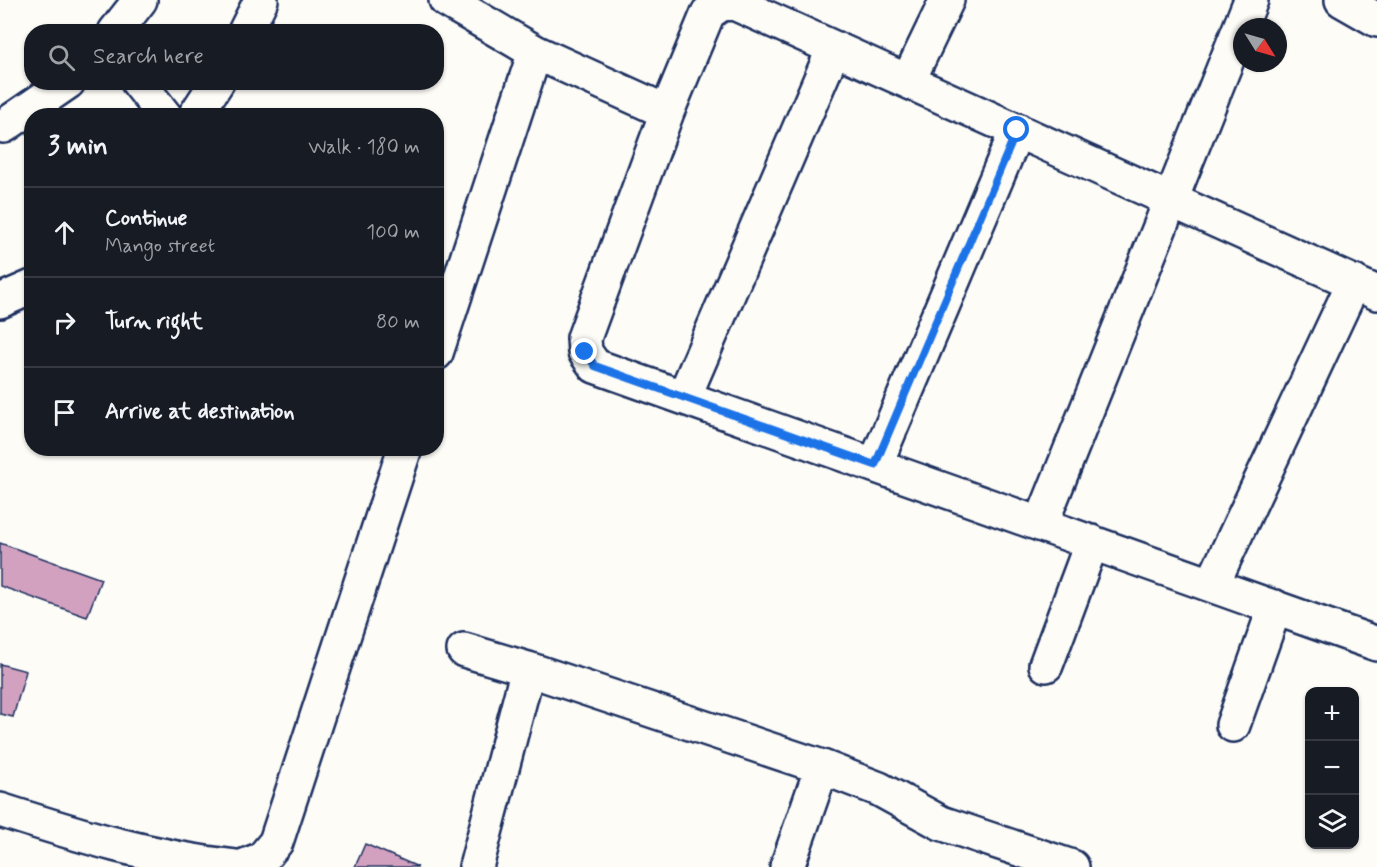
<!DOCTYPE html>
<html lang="en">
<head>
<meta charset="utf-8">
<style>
  :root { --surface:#171b24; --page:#20242c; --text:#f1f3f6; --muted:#9ea1a6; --line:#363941 }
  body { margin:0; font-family:Mynerve,sans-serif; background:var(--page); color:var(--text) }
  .controls { position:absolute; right:18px; bottom:18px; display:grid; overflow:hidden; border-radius:12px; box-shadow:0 2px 4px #0004 }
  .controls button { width:54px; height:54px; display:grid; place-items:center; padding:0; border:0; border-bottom:2px solid var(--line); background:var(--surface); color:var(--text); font:30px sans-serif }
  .compass { position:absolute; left:1233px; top:18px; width:54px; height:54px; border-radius:50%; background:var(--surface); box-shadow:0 2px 4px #0004; rotate:127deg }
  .stop { position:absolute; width:18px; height:18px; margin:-14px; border:4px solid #1a73e8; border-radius:50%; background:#fff }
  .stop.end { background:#1a73e8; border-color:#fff; box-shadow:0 2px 6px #0008 }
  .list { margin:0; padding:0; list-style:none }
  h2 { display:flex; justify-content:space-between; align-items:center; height:78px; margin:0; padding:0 24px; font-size:26px }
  h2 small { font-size:20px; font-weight:400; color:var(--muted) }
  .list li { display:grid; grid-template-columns:39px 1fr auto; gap:18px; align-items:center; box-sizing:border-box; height:90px; padding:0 24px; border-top:2px solid var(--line) }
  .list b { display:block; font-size:22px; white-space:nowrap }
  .list p { margin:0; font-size:20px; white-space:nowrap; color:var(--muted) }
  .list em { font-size:20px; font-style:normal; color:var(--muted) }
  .icon { flex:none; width:33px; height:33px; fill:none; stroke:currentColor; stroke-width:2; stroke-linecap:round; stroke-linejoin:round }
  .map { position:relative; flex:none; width:1377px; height:867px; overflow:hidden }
  .search { position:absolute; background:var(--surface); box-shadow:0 2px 4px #0004; left:24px; top:24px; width:420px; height:66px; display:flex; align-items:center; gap:15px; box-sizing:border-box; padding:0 21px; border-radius:24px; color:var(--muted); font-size:22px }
  .panel { position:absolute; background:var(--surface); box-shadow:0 2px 4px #0004; left:24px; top:108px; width:420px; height:348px; border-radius:24px }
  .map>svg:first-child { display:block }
  .building { fill:#d2a1c0; stroke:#1b2f5e; stroke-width:1.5 }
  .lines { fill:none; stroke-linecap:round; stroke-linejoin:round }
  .minor-casing { stroke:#1b2f5e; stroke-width:38 }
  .minor { stroke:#fdfcf7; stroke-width:33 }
  .route { stroke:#1a73e8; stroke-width:8 }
</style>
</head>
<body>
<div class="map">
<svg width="1377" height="867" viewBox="0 0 1377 867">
  <rect width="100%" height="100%" fill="#fdfcf7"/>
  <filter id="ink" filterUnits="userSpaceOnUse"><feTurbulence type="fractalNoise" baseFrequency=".0167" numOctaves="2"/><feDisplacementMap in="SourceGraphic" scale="12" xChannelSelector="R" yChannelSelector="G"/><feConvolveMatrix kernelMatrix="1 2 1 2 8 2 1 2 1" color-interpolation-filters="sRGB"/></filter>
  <g filter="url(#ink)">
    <!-- building -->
    <path class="building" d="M0,543L101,579L87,617L0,586Z
      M0,664L26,671L13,717L0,714Z
      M365,844L418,867H355Z"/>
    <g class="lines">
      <!-- minor casing -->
      <g class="minor-casing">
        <path id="minor" d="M446,0L535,52L667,112
          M1342,0L1377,20
          M115,32L140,0
          M245,32L261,0
          M908,81L947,0
          M138,82L165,116
          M195,116L217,82
          M4,126L68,82
          M1377,293L734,3L721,4L708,13L667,112L584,338L585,352L595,366L1377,644
          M0,301L32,287
          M436,353L535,52
          M684,397L834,48
          M875,465L1017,130
          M1041,524L1251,0
          M1212,585L1354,282
          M464,650L528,669L822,767L879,789L941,823L1072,867
          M1046,665L1092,542
          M1233,725L1275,607
          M0,810C78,835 153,858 235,867
          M242,867L262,859L276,842L405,448
          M476,867L528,669
          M787,867L822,767"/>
      </g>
      <!-- minor -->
      <use href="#minor" class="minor"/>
    </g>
  </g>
  <g class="lines" filter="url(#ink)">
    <!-- route -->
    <path class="route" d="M585,352L595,366L875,465L1017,130"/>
  </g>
</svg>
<div class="controls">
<button>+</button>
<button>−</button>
<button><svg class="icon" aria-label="layers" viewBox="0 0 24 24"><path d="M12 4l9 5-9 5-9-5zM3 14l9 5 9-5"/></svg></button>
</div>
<svg class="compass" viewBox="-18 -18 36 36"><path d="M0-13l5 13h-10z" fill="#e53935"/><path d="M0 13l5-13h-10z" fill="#9ea1a6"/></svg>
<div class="stop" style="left:1017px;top:130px"></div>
<div class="stop end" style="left:585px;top:352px"></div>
<div class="search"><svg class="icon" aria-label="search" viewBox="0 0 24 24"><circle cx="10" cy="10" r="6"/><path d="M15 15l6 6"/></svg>Search here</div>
<section class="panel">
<h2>3 min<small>Walk · 180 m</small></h2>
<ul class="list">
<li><svg class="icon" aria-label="ahead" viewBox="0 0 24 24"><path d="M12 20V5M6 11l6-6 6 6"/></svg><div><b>Continue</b><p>Mango street</p></div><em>100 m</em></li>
<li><svg class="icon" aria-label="right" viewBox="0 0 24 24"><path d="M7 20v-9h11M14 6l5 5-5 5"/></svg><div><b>Turn right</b></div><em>80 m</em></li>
<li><svg class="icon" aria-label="arrive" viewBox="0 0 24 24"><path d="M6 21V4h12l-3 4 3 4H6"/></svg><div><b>Arrive at destination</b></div></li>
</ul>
</section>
</div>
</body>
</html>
